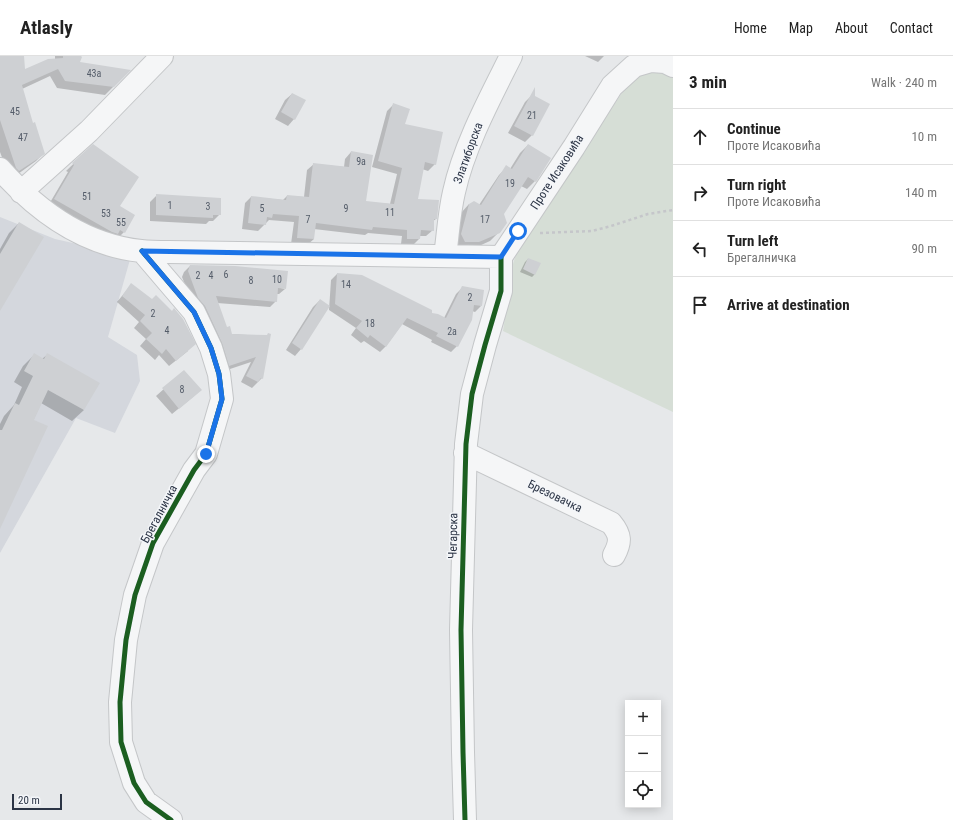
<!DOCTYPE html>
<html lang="en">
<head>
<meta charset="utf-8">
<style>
  :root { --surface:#fff; --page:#f6f6f6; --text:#222; --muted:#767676; --line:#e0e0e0 }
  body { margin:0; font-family:"Roboto Condensed",sans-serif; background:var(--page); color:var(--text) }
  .controls { position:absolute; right:12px; bottom:12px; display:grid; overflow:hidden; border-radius:0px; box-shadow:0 2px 10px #0003 }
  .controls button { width:36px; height:36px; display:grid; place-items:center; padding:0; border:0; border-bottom:1px solid var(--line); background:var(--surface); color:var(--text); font:20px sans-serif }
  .scale { position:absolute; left:12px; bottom:10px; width:50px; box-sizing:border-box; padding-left:4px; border:2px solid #2b3445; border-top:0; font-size:11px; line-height:14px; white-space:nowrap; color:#2b3445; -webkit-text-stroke:3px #f4f6f9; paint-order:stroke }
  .stop { position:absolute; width:12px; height:12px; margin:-9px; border:3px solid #1a73e8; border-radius:50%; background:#fff }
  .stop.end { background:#1a73e8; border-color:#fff; box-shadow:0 1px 4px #0008 }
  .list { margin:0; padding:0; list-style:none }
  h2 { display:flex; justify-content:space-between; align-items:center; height:52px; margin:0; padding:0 16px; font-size:17px }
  h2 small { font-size:13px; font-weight:400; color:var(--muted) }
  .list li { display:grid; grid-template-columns:26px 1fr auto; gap:12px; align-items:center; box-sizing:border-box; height:56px; padding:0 16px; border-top:1px solid var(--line) }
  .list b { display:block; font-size:15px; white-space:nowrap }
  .list p { margin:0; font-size:13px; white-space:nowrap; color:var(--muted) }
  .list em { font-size:13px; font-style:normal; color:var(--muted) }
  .icon { flex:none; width:22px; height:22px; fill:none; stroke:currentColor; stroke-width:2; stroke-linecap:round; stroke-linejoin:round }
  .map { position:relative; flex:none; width:673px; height:764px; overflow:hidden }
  header { display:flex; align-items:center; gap:24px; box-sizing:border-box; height:56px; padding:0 20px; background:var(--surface); border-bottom:1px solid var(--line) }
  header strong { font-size:19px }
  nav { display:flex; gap:22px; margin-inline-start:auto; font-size:14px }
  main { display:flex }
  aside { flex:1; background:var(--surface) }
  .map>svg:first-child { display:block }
  .built { fill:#d4d7dd }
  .green { fill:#d6ded6 }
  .shadow { fill:#0003 }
  .building { fill:#ced0d3 }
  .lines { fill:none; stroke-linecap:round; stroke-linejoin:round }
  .minor-casing { stroke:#c4c6c8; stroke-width:24 }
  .path { stroke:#c5c6ca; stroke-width:2.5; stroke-dasharray:3 3; stroke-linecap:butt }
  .minor { stroke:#f5f6f7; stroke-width:22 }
  .cycleway-casing { stroke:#f4f6f9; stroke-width:8 }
  .cycleway { stroke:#1b5e20; stroke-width:5 }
  .route { stroke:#1a73e8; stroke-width:5 }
  .labels { text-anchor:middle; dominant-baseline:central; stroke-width:3; stroke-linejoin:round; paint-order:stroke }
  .number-label { font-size:10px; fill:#545c69 }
  .street-label { font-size:12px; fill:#2b3445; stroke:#f4f6f9 }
</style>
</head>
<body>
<header>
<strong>Atlasly</strong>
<nav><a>Home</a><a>Map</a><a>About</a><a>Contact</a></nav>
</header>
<main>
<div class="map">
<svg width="673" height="764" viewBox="0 0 673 764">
  <rect width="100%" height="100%" fill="#e6e8ea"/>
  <!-- built -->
  <path class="built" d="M0,161L55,183L131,200L108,281L137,299L140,325L115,377L76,362L0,497Z"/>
  <!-- green -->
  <path class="green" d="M653,15L673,17V356L503,275L513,208L518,192L634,19Z"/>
  <!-- shadow -->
  <path class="shadow" d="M0,0H23L24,15L55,3V0H80L79,7L129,15L105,39L57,32L50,20L22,33L32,68L44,97L36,105L11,123L9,120L0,96Z
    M585,0H604L598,6Z
    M292,38L294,63L288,70L275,63L285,44Z
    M532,39V79L525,86L508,77L525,46Z
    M393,49L404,68L435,108L428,115L422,113L416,144L436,163L433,165V174L426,180H419V183L413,189L401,188L402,180L368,177L365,179L314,173V183L307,189L291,188L294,166L269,164L258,175L242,173L245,147L251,141L283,144L287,140L304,141L307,114L314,108L344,111L345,103L351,96L365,146L390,148L397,118L372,111L387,55Z
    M93,89L119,151L124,176L118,182L110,184L48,150L68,116L66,115Z
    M528,89L535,125L527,133L521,130L503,158L499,176L490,185L470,194H457L453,186L461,157L469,148L479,149L499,119L507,111L510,113L520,97Z
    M157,139L220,158L213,165H209L206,168L150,165V146Z
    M19,167L0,253V193L9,177Z
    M528,203L535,218L532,221L520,216L525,206Z
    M190,210L285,233L279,238H277L276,245L270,251L217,247L226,272L231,278L267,280L262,322L252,332L241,326L251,306L224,315L193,248L182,221L184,216Z
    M337,218L431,258L444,262L456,238L463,231L481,250L475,256L472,255L457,290L451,296L431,286L432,284L402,268L386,290L380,296L364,285L361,287L351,279L356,272L329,254L331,224Z
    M131,229L188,295L169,310L159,299L155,304L140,290L146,283L134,272L139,266L117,246Z
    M320,244L301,293L295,300L286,294L313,251Z
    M48,298L84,354L72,365L41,347L33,365L0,471V368L4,360L14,349L22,331L14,326L23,310L34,299L42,303Z
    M184,315L194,340L172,358L156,340Z"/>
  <!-- building -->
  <path class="building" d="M0,0H24L25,13L48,3L63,2V0H81L82,1L80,6L131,14L114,31L65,25L58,13L22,29L33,67L35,66L45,98L19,115L16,112L0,64Z
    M535,31V40L550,48L533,80L514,70Z
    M292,37L306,44L295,64L281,56Z
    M393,47L410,53L405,68L443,76L436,109L425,106L418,143L439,144L437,163H434V175L421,174L420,183H407V174L373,171L372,174L316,167L314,183L297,182L299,160L273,158L272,162L267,161L266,169L248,167L251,140L286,144L287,139L309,141L313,107L349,111L351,95L373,99L366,145L394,148L402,112L378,105Z
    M93,88L139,121L120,150L135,159L125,177L120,174L118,178L112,176L54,143L74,109L72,107Z
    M528,88L551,102L536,126L528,121L504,158L507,167L500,177L479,186H465L461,178L469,148L474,145L481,149L506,109L512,113Z
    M156,138L221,142V159H213V162L156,159Z
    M19,166L44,181L0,255V198Z
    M528,202L541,207L535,219L523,213Z
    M190,209L235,210L288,215L286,233L278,232L277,246L216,240L227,271L230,270L232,278L267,279L268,277L271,278L263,323L261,322L258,326L246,320L256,301L229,310L222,287L205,250L198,242L188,215Z
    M337,217L362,219L432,254V257L438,258L446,262L462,230L484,234L482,250L474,249L472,264L458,291L436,280L438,277L407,262L386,291L370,279L368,282L356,272L362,265L335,248Z
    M131,227L152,243L156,239L172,255L174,252L183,263L196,288L176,305L166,293L162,298L146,283L152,277L140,265L145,259L122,240Z
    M320,243L330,250L302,294L292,287Z
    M34,297L44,303L47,297L100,327L84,354L48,334L34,364L48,370L0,473V374H2L15,347L19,349L33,320L24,315Z
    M184,314L202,334L179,353L162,332Z"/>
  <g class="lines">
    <!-- minor casing -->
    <g class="minor-casing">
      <path id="minor" d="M0,113C37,155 84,189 141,195C150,196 160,196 169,196L501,201
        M21,136L89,75L162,0
        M142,195L194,256L211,292L219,318L222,343L206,398L194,414L153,487L135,539L126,584L120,646L121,686L134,727L146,746L171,764
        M445,200C448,179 449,157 454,136C464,90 490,42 511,0
        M501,201L574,91L612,30L634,10L651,5L665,6L673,10
        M465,397L611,467C621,479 621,486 614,499
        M465,764L463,696L461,574L466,388L472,338L485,289L501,235V201"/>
    </g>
    <!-- path -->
    <path class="path" d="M540,177L592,175L611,170L648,158L673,154"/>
    <!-- minor -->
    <use href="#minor" class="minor"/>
    <!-- cycleway casing -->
    <g class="cycleway-casing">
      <path id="cycleway" d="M142,195L194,256L211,292L219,318L222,343L206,398L194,414L153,487L135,539L126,584L120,646L121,686L134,727L146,746L171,764
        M465,764L463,696L461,574L466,388L472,338L485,289L501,235V201"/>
    </g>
    <!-- cycleway -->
    <use href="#cycleway" class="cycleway"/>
  </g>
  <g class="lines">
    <!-- route -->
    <path class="route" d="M206,398L222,343L219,318L211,292L194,256L142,195L501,201L518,175"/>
  </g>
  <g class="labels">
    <!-- number labels -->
    <g class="number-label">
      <text x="94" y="17">43a</text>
      <text x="15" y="55">45</text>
      <text x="532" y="59">21</text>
      <text x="23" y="81">47</text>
      <text x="361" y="105">9a</text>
      <text x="510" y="127">19</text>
      <text x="87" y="140">51</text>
      <text x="170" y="149">1</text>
      <text x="208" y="150">3</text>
      <text x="262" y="152">5</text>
      <text x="346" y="152">9</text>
      <text x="390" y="156">11</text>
      <text x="106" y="157">53</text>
      <text x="308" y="163">7</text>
      <text x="485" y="163">17</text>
      <text x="121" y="166">55</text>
      <text x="226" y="218">6</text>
      <text x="198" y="219">2</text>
      <text x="211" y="219">4</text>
      <text x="277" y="223">10</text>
      <text x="251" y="224">8</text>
      <text x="346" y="228">14</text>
      <text x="470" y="241">2</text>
      <text x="153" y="257">2</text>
      <text x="370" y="267">18</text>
      <text x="167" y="274">4</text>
      <text x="452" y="275">2a</text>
      <text x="182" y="333">8</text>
    </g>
    <!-- street labels -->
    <g class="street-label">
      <text transform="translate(468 97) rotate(-70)">Златиборска</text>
      <text transform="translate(557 116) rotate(-57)">Проте Исаковића</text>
      <text transform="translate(555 440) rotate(26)">Брезовачка</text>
      <text transform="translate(159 458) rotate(-62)">Брегалничка</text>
      <text transform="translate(453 480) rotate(-89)">Чегарска</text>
    </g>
  </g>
</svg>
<div class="controls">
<button>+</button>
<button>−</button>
<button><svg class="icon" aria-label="locate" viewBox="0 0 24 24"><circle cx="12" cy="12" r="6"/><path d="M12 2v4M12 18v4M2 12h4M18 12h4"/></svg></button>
</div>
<div class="scale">20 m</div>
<div class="stop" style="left:518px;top:175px"></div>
<div class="stop end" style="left:206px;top:398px"></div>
</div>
<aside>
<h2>3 min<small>Walk · 240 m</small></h2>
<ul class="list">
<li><svg class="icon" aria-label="ahead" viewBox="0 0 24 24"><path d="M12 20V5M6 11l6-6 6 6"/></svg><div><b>Continue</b><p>Проте Исаковића</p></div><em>10 m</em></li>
<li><svg class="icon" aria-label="right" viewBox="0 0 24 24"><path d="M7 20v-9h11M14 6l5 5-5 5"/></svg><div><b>Turn right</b><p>Проте Исаковића</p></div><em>140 m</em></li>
<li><svg class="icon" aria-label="left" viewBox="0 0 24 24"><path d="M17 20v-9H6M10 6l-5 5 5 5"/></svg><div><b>Turn left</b><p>Брегалничка</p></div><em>90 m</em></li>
<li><svg class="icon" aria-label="arrive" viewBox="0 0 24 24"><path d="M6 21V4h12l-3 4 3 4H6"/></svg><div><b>Arrive at destination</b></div></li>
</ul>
</aside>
</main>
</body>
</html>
